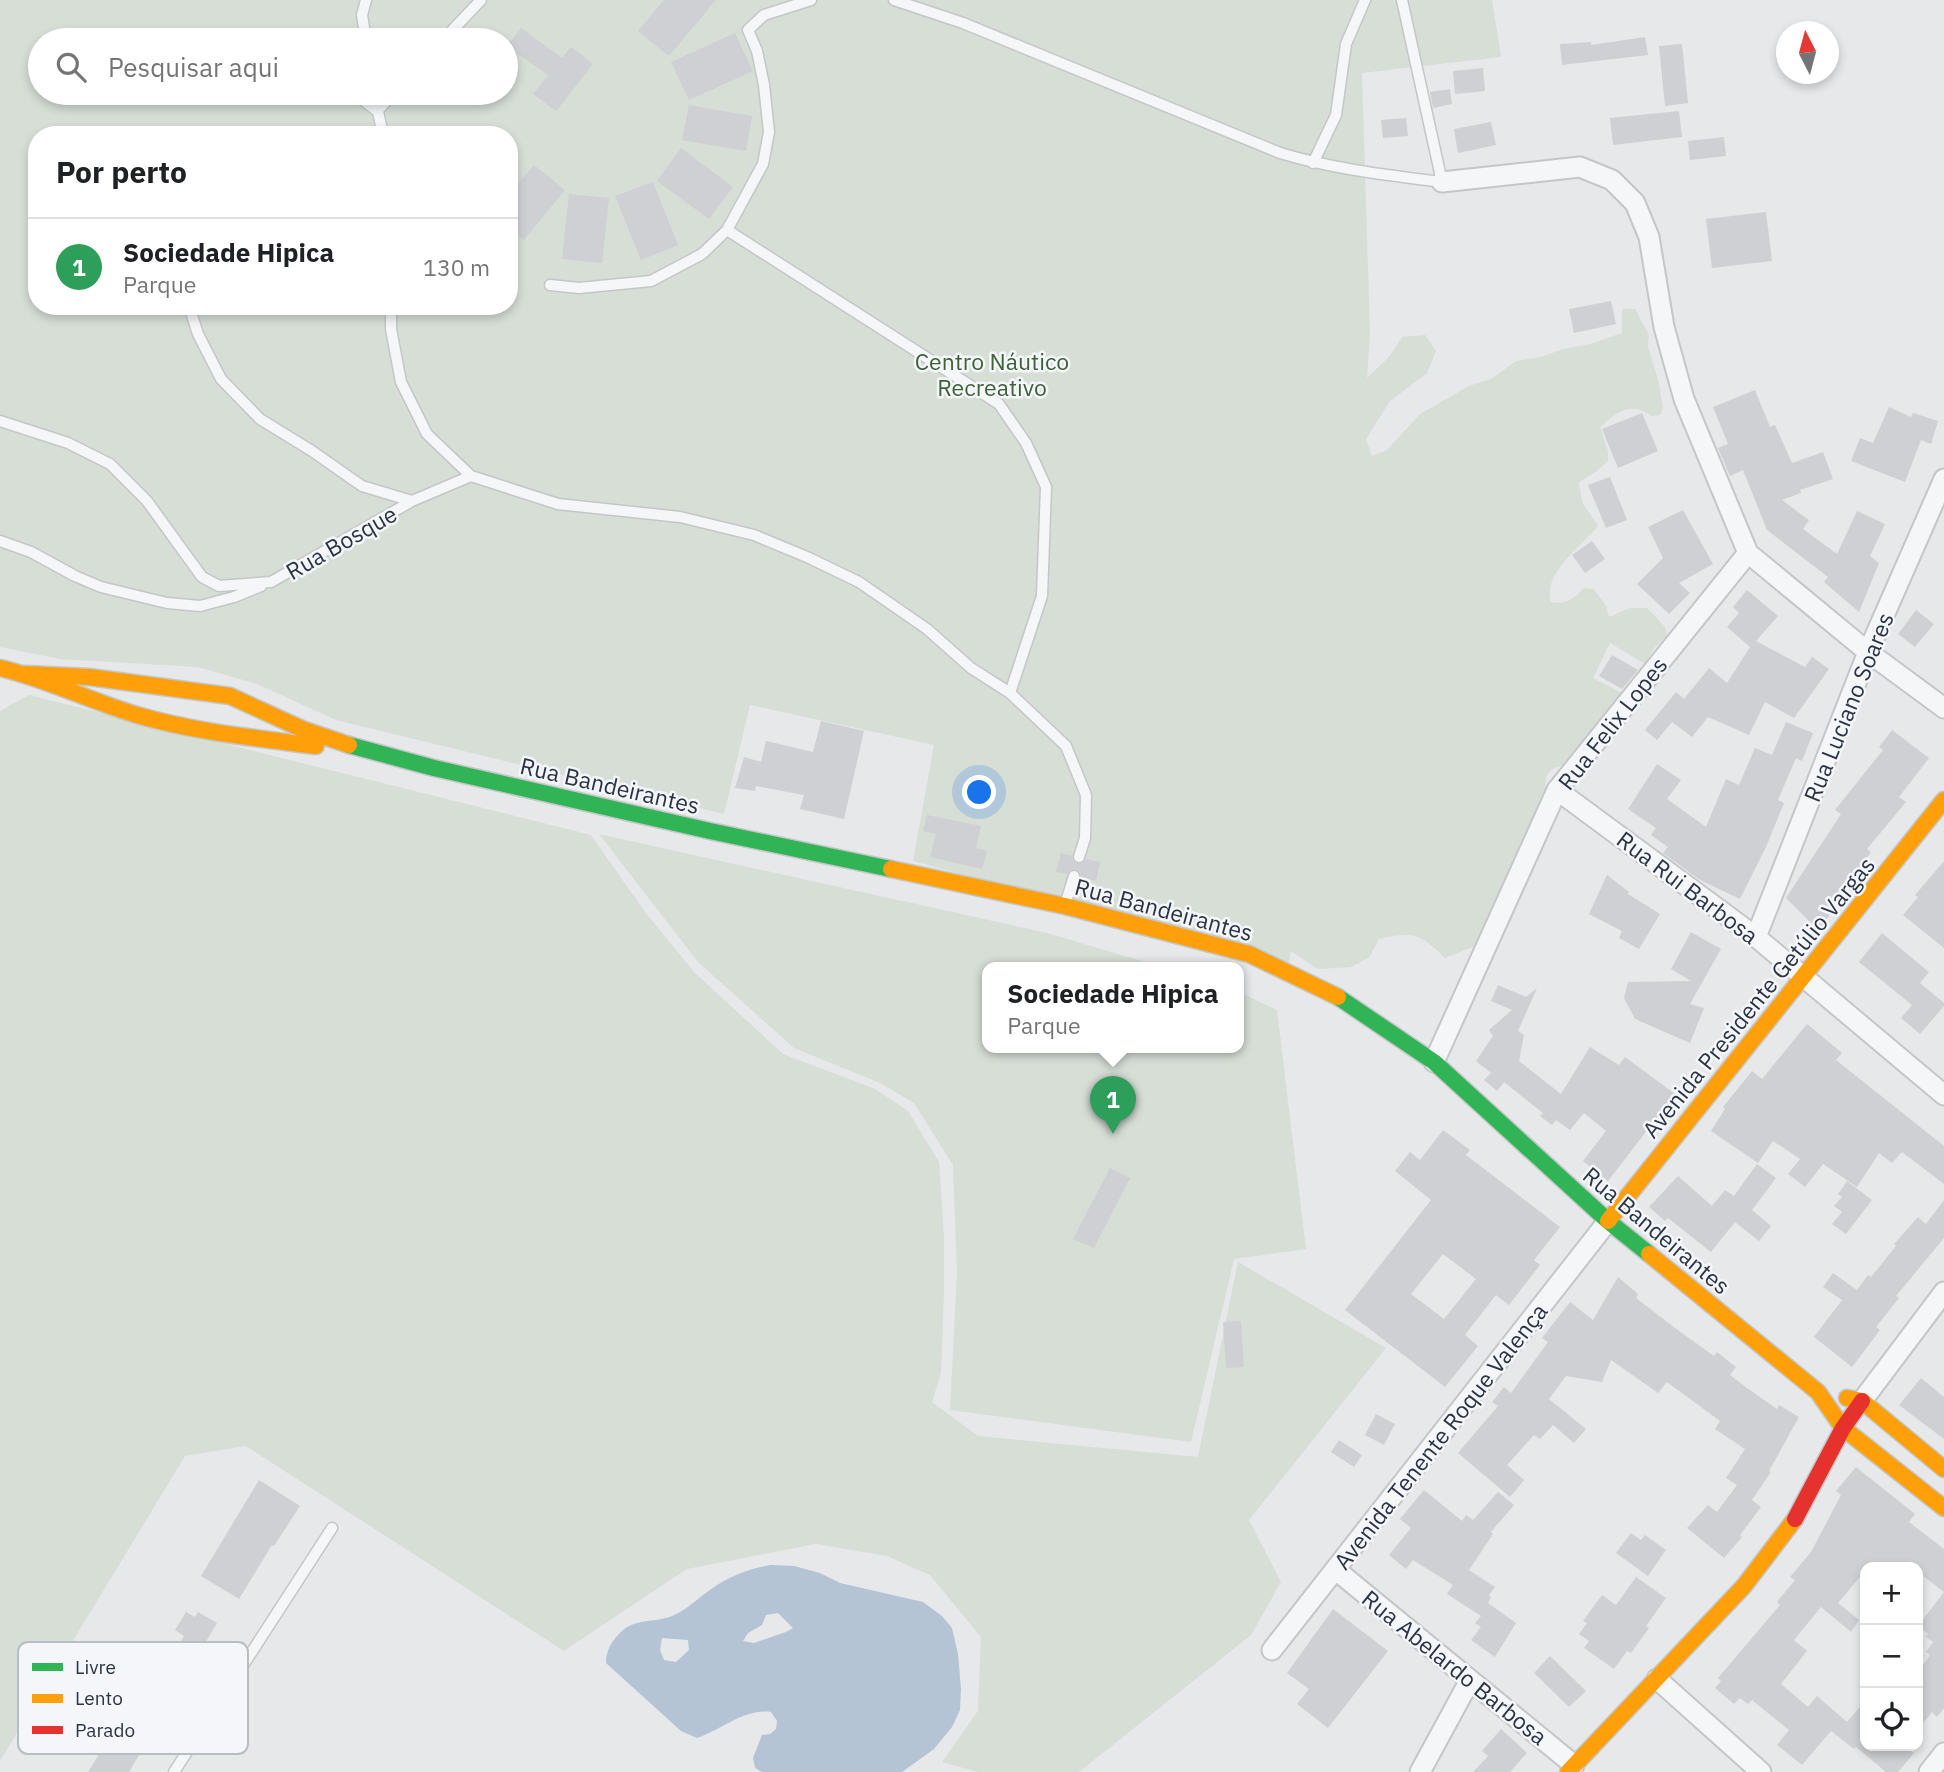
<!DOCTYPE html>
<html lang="pt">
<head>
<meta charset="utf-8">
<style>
  :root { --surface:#fff; --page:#f2f2f2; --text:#202124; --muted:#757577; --line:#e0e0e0; --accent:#2563eb }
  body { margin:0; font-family:"IBM Plex Sans",sans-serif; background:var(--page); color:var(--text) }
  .controls { position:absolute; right:21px; bottom:21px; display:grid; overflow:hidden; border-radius:14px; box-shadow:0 4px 10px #0003 }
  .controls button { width:63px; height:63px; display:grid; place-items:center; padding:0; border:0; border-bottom:2px solid var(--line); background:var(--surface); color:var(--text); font:35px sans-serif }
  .compass { position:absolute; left:1776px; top:21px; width:63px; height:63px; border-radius:50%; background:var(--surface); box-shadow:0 4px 10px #0003; rotate:354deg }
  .you { position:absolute; left:980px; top:793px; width:24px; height:24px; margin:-18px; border:5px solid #fff; border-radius:50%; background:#1a73e8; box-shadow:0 0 0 10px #1a73e833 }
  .badge { display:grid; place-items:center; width:46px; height:46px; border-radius:50%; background:var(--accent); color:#fff; font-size:23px; font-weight:700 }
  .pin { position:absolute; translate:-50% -58px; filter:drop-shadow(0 2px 4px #0008) }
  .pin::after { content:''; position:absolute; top:37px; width:24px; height:21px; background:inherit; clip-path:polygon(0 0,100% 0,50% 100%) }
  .popup { position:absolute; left:982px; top:962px; width:262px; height:91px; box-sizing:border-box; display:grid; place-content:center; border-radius:14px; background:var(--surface); filter:drop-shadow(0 2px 5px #0005); font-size:23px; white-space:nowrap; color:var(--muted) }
  .popup b { font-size:26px; color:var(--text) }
  .popup::after { content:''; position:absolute; left:50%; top:100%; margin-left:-14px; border:14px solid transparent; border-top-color:var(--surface) }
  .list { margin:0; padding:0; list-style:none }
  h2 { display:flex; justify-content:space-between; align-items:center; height:91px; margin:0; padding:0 28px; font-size:30px }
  h2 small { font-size:23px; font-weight:400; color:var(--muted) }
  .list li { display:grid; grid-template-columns:46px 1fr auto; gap:21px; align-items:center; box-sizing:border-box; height:98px; padding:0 28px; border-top:2px solid var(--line) }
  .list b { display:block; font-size:26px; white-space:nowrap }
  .list p { margin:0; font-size:23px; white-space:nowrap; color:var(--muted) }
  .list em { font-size:23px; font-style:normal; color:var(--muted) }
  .icon { flex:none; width:38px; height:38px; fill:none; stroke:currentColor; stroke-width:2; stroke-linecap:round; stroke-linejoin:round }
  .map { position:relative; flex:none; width:1944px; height:1772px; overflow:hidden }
  .search { position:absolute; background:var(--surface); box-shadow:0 4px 10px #0003; left:28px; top:28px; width:490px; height:77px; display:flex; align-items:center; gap:18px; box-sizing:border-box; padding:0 24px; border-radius:38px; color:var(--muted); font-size:26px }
  .panel { position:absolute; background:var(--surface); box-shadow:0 4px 10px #0003; left:28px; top:126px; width:490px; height:189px; border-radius:28px }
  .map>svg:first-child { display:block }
  .green { fill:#d6ded6; fill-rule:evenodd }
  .water { fill:#b4c4d5; fill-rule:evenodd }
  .building { fill:#ced0d3; fill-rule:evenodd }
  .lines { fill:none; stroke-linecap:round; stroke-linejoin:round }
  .lane-casing { stroke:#c4c6c8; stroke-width:13 }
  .street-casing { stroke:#c4c6c8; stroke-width:23 }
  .fast-casing { stroke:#c4c6c8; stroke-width:19 }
  .slow-casing { stroke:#c4c6c8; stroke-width:19 }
  .jam-casing { stroke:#c4c6c8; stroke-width:19 }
  .lane { stroke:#f5f6f7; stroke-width:10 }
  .street { stroke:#f5f6f7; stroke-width:19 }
  .fast { stroke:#30b455; stroke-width:16 }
  .slow { stroke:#ff9f0a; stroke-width:16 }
  .jam { stroke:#e5322d; stroke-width:16 }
  .labels { text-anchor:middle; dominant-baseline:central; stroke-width:5; stroke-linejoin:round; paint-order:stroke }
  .park-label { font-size:23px; fill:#3f6138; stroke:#f4f6f9 }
  .street-label { font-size:23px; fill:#2b3445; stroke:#f4f6f9 }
  .key { fill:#f4f6f9; stroke:#b8bcc3; stroke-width:2 }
  .key-label { font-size:19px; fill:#2b3445 }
</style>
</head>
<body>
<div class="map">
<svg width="1944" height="1772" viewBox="0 0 1944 1772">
  <rect width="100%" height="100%" fill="#e6e8ea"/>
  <!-- green -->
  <path class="green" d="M0,0H1492L1501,57L1362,73L1370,334L1367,378L1390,356L1402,337L1425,335L1436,351L1427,373L1390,401L1366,439L1372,456L1387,450L1420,414L1469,386L1491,379L1516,361L1541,357L1563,349L1591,344L1622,333V309H1635L1649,335L1648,347L1658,379L1663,408L1660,415L1652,416C1630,401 1618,412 1600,427L1608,451V461L1597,471L1579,482L1582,502L1598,526C1582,546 1542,573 1551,602C1567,605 1573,599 1584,588L1594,589L1606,606L1609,617L1630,608H1647L1665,627L1667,636L1654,648L1645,664L1610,643L1593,678L1628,696L1569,765C1545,766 1544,778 1546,798L1475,946L1445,958C1421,934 1413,931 1379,939L1369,958L1351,967L1318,969L1291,951L1289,963L913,861L934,745L750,705L724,814L336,720L257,684L198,667L60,659L0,647ZM40,40H506V93H40ZM37,135H509V306H37Z
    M29,695L591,835L645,912L694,972L783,1054L875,1089L908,1111L939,1162L944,1236V1295L941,1373L932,1402L978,1436L1198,1457L1238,1262L1386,1348L1249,1520L1281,1582L1251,1635L1079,1772H978L942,1762L978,1711L981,1637L930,1575L887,1556L816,1544L687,1569L564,1651L246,1446L185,1456L0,1761V711Z
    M599,834L1047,933L1165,968H987V1048H1239V992L1277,1010L1306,1249L1234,1259L1191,1442L950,1410L957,1274L953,1165L914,1103L880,1083L794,1048L698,962Z"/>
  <!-- water -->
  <path class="water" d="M771,1565L794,1566L820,1573L840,1583L923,1602L942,1616L952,1628L958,1654L961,1689L960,1710L952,1727L934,1749L902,1772H762L755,1768L753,1758L762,1735L770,1734L776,1729L777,1721L771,1712C745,1708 721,1730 697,1738L681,1731L606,1663C606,1650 612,1640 622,1631C636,1618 655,1623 672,1616C684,1611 693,1603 703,1595C726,1578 743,1570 771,1565ZM778,1613L793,1628L786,1632L754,1643L743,1641L748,1633L762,1625L766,1615ZM662,1638L688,1640L689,1650L676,1662L664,1660L660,1650Z"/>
  <!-- building -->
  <path class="building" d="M664,0H716L669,56L638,31Z
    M521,28L562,58L571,47L593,64L556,111L533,94L548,75L507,46Z
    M735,33L753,71L689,100L671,62Z
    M1645,37L1648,55L1562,65L1560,44L1591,42V45Z
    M1682,44L1688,103L1665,106L1659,46Z
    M1483,68L1485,91L1455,94L1453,71Z
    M1450,89L1452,104L1433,108L1430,92Z
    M689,105L752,116L746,151L682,140Z
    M1679,111L1682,137L1613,145L1610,118Z
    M1406,118L1408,136L1383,138L1381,120Z
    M1491,122L1496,145L1458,153L1454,129Z
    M1724,137L1726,156L1690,160L1688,141Z
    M681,148L733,187L709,219L657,181Z
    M534,165L565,190L524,240L509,228V194Z
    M653,182L678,245L641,260L615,196Z
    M569,194L609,198L602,263L562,259Z
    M1766,212L1772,261L1712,268L1706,219Z
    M1611,301L1616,324L1574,333L1569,309Z
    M1755,390L1770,427L1775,425L1792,463L1823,452L1833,479L1800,490L1801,493L1782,500L1809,520L1803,529L1837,554L1857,511L1885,524L1870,556L1879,563L1859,612L1824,582L1828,577L1767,530L1743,470L1730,476L1718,448L1728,444L1713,407Z
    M1889,407L1911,417L1913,413L1938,421L1931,444L1921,440L1905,482L1851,461L1860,438L1873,443Z
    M1642,413L1658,451L1618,468L1602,429Z
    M1610,477L1627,520L1606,528L1588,485Z
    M1683,510L1713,564L1679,583L1690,593L1669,614L1637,584L1663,558L1648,527Z
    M1592,541L1605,559L1585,573L1572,555Z
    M1747,590L1778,616L1756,641L1805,667L1812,657L1829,669L1794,718L1765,702L1749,735L1708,717L1692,737L1672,722L1657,740L1645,730L1676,692L1684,699L1709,668L1727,683L1750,647L1727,627L1739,613L1733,607Z
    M1916,610L1934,624L1915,647L1898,634Z
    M1612,655L1638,670L1622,689L1599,676Z
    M821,721L864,731L844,819L800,809L804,795L756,786L755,791L735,788L744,757L761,762L766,741L813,752Z
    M1786,722L1813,733L1802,761L1796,758L1778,800L1784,803L1766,847L1740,899L1700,880L1663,853L1668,847L1651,835L1656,828L1628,809L1657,764L1681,780L1667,799L1706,827L1726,779L1739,785L1755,748L1772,755Z
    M1892,730L1929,758L1899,797L1906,802L1867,849L1871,852L1819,931L1786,898L1841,814L1835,810L1883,750L1879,747Z
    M927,815L981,826L976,848L987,851L982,869L930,857L936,834L923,831Z
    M1061,853L1072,856L1073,861L1077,864L1083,863L1086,859L1100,862L1096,881L1081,877L1080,872L1076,869L1070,870L1067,874L1056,872Z
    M1944,861V948L1903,915L1918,897L1915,895Z
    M1607,875L1629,892L1628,894L1660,914L1639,949L1619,938L1622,931L1589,914Z
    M1691,932L1721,949L1690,1004L1704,1008L1690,1043L1635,1019L1624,998L1628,982L1691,981L1671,969Z
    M1882,933L1929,972L1920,983L1944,1003V1006L1920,1034L1901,1018L1912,1005L1859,962Z
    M1498,985L1526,997L1537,988L1518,1031L1524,1035L1519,1061L1561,1094L1590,1047L1619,1065L1625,1057L1675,1094L1608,1181L1583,1161L1606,1131L1584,1113L1570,1130L1556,1120L1552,1125L1540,1116L1543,1113L1504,1082L1497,1091L1484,1080L1491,1073L1476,1061L1493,1036L1489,1030L1512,1010L1491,1001Z
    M1807,1024L1842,1053L1836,1060L1944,1146V1184L1902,1152L1892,1163L1879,1153L1857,1187L1823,1164L1805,1187L1788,1174L1800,1159L1773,1141L1758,1163L1711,1131L1725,1109L1723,1107L1752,1071L1762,1079Z
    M1443,1130L1470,1150L1466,1155L1560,1227L1534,1260L1540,1265L1509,1305L1496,1295L1465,1335L1478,1346L1445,1387L1345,1310L1431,1200L1395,1171L1410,1152L1420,1160ZM1443,1254L1476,1279L1444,1319L1411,1294Z
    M1757,1164L1776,1178L1752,1210L1771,1226L1759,1241L1735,1222L1711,1252L1668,1218L1665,1221L1649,1207L1678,1176L1712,1206L1725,1190L1734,1196Z
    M1110,1168L1130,1178L1094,1248L1073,1239Z
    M1847,1181L1872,1200L1846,1234L1832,1224L1842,1212L1834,1206L1842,1197L1838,1194Z
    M1944,1200V1238L1896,1296L1899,1298L1876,1327L1880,1330L1852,1367L1814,1337L1842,1300L1823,1287L1833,1273L1857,1290L1868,1275L1871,1277L1896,1246L1894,1244L1918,1217L1926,1224Z
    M1618,1277L1638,1294L1636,1298L1675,1328L1714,1356L1717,1352L1736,1367L1730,1375L1747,1388L1777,1409L1779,1405L1799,1417L1769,1471L1771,1472L1752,1500L1761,1507L1740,1535L1742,1537L1724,1558L1687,1528L1708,1505L1717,1512L1737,1485L1726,1478L1745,1449L1715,1429L1720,1421L1667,1382L1658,1393L1611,1360L1602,1382L1566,1376L1549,1399L1586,1429L1574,1443L1553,1425L1540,1439L1534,1435L1507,1465L1524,1480L1510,1497L1458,1453L1498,1406L1492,1402L1504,1387L1511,1393L1548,1342L1542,1338L1570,1302L1593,1320Z
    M1241,1321L1244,1367L1226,1368L1223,1322Z
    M1921,1378L1944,1397V1439L1899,1405Z
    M1376,1414L1395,1424L1384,1445L1365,1435Z
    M1339,1440L1362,1455L1354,1467L1331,1452Z
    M1856,1467L1915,1514L1909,1522L1944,1549V1592L1918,1572V1567L1909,1565L1907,1567H1865V1571L1838,1603L1859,1620L1851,1632L1821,1607L1794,1640L1807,1651L1781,1684L1808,1707L1817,1696L1847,1722L1865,1701V1746H1905L1914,1753L1898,1772H1886L1856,1747L1854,1749L1831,1731L1802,1765L1777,1745L1789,1730L1752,1700L1748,1704L1740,1698L1734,1704L1715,1688L1721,1681L1718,1678L1780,1605L1777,1602L1795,1580L1790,1577L1811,1552L1841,1495L1836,1491Z
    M259,1480L300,1506L274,1546L272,1545L239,1599L201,1576Z
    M1424,1490L1462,1521L1466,1515L1473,1520L1498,1492L1514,1505L1491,1532L1493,1534L1469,1570L1495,1587L1489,1595L1491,1597L1488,1603L1516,1623L1495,1657L1471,1640L1481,1627L1475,1623L1481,1616L1447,1594L1453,1585L1413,1560L1406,1569L1389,1555L1411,1528L1400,1519Z
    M1631,1533L1641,1540L1645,1535L1666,1550L1648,1576L1616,1553Z
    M1636,1577L1666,1598L1646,1626L1649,1628L1631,1653L1627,1651L1614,1669L1584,1648L1589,1641L1579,1634L1587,1623L1583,1621L1602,1595L1616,1605Z
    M1944,1592V1708L1937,1717L1932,1712L1918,1729V1672L1930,1655L1926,1652L1933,1642L1926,1637L1928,1634L1918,1626Z
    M1333,1609L1388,1651L1328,1728L1297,1704L1309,1689L1287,1673Z
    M186,1612L195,1617L198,1612L217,1623L129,1772H88L130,1704L100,1689L112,1665L144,1681L155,1663L165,1669L184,1636L175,1630Z
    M1550,1656L1586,1691L1569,1707L1534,1673Z
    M1501,1729L1527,1753L1510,1772H1473L1488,1756L1482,1751Z"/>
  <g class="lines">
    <!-- lane casing -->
    <g class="lane-casing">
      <path id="lane" d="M366,0L362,15L366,40
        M894,0L963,23L1280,153C1333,169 1387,175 1442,182L1402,0
        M443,40L481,0
        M354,93L377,111L394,93
        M374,93L383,135
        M1313,163L1336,115L1346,44L1365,0
        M727,230L999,404L1026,443L1046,487L1042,596L1010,693
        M550,285L579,288L651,281L702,254L727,230L763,164L769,132L764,85L757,51L748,30L764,15L811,0
        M189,306L198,334L221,379L260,419L312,451L362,486L412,501L471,476
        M391,306V329L401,382L427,434L471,476L558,504L680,517L754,535L807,557L859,582L927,629L971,668L1010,693L1066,746L1086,795L1085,838L1079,857
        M0,421L68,443L110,464L147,501L202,577L219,586L271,582L412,501
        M0,541L31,552L75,576L101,587L167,603L200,606L234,597L261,586
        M1065,905L1074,876
        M174,1772L332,1528"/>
    </g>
    <!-- street casing -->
    <g class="street-casing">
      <path id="street" d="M1442,182L1580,167L1612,180L1635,203L1649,237L1664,327L1684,399L1748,553L1868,652L1944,708
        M1557,790L1756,937L1944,1095
        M1756,937L1868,652L1944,479
        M1434,1062L1557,790L1748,553
        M1862,1401L1944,1292
        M1336,1570L1574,1765
        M1272,1650L1608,1221
        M1657,1679L1761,1772
        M1420,1772L1470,1680
        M1929,1772L1944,1753"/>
    </g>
    <!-- fast casing -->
    <g class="fast-casing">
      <path id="fast" d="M349,745L434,768L710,831L891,869
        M1338,997L1434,1062L1608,1221L1649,1254"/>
    </g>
    <!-- slow casing -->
    <g class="slow-casing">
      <path id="slow" d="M0,668C47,679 90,701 137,715C195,732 256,738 316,746
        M26,674L89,677L230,696L302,729L349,745
        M891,869L1065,906L1249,954L1338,997
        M1608,1221L1944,800
        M1649,1254L1818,1392L1843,1428L1944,1508
        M1847,1398L1862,1401L1944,1469
        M1568,1772L1744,1586L1795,1519"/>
    </g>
    <!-- jam casing -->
    <g class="jam-casing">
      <path id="jam" d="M1795,1519L1843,1428L1862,1401"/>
    </g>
    <!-- lane -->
    <use href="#lane" class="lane"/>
    <!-- street -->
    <use href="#street" class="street"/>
    <!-- fast -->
    <use href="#fast" class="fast"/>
    <!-- slow -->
    <use href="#slow" class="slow"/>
    <!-- jam -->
    <use href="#jam" class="jam"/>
  </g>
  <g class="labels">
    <!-- park labels -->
    <g class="park-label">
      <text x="992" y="361">Centro Náutico<tspan x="992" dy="26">Recreativo</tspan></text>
    </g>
    <!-- street labels -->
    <g class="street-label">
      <text transform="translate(341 542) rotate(-30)">Rua Bosque</text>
      <text transform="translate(1848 707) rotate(-68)">Rua Luciano Soares</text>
      <text transform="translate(1612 723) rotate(-52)">Rua Felix Lopes</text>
      <text transform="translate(610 785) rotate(13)">Rua Bandeirantes</text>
      <text transform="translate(1688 887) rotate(37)">Rua Rui Barbosa</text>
      <text transform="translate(1164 909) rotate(15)">Rua Bandeirantes</text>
      <text transform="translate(1758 997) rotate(-51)">Avenida Presidente Getúlio Vargas</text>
      <text transform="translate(1657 1230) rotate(40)">Rua Bandeirantes</text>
      <text transform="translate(1440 1436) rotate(-52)">Avenida Tenente Roque Valença</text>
      <text transform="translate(1455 1667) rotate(39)">Rua Abelardo Barbosa</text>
    </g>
  </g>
  <!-- legend -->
  <rect x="18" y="1642" width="230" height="112" rx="10" class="key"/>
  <rect x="32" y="1663" width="31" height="8" fill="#30b455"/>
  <rect x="32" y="1694" width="31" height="9" fill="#ff9f0a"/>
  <rect x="32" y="1726" width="31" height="8" fill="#e5322d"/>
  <g class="key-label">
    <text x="75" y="1674">Livre</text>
    <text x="75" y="1705">Lento</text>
    <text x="75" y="1737">Parado</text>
  </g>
</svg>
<div class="controls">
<button>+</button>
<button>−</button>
<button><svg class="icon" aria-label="locate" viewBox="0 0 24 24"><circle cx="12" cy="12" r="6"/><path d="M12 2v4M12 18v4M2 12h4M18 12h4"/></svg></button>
</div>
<svg class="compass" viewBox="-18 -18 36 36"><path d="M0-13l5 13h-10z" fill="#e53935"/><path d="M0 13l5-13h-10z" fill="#757577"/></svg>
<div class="you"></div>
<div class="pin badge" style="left:1113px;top:1134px;background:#2e9e5b">1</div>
<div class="popup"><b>Sociedade Hipica</b>Parque</div>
<div class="search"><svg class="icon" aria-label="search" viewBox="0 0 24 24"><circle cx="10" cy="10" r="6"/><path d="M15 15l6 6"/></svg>Pesquisar aqui</div>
<section class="panel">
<h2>Por perto<small></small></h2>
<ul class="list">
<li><span class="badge" style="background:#2e9e5b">1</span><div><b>Sociedade Hipica</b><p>Parque</p></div><em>130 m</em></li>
</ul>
</section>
</div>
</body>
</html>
